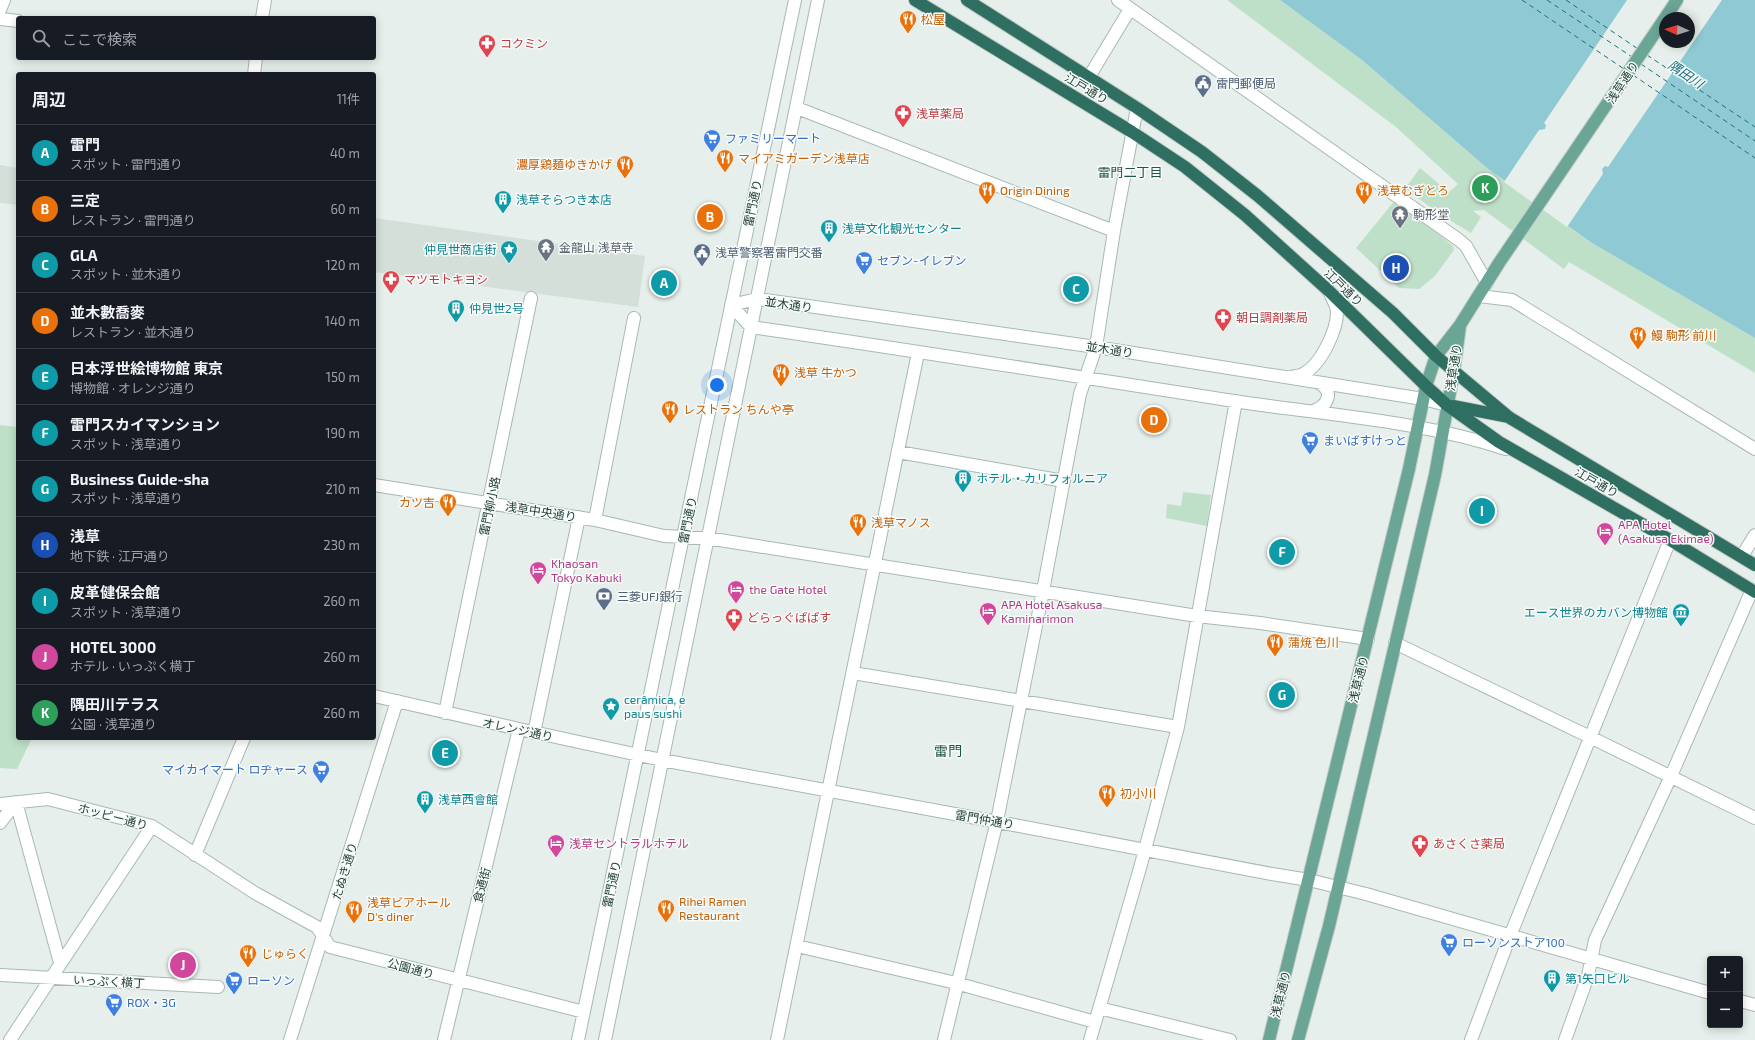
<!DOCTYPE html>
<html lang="ja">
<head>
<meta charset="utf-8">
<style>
  :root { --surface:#171b24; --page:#20242c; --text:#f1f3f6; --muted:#9ea1a6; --line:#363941; --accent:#f4845f }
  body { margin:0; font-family:"Exo 2","Noto Sans JP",sans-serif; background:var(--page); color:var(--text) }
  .controls { position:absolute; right:12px; bottom:12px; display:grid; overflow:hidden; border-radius:4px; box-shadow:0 2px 10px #0003 }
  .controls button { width:36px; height:36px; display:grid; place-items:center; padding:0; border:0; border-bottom:1px solid var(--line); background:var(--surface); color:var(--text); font:20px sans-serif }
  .compass { position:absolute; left:1659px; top:12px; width:36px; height:36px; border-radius:50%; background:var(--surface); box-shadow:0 2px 10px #0003; rotate:273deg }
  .you { position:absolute; left:717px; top:385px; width:14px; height:14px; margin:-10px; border:3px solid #fff; border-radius:50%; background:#1a73e8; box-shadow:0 0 0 6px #1a73e833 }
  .badge { display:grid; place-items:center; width:26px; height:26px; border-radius:50%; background:var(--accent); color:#fff; font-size:13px; font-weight:700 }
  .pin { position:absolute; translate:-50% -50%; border:2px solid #fff; box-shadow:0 1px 4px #0006 }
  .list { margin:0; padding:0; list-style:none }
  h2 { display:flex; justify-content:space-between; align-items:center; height:52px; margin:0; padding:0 16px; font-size:17px }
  h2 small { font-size:13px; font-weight:400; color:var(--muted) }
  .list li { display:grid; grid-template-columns:26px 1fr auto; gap:12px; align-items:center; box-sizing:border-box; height:56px; padding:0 16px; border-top:1px solid var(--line) }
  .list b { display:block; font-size:15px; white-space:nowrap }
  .list p { margin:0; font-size:13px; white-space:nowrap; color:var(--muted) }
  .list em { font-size:13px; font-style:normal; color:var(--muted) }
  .icon { flex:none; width:22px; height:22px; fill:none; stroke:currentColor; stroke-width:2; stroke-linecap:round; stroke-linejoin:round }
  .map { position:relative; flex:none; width:1755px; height:1040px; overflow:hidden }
  .search { position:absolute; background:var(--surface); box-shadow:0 2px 10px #0003; left:16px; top:16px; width:360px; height:44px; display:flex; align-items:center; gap:10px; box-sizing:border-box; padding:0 14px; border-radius:4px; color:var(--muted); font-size:15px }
  .panel { position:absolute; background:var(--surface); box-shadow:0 2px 10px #0003; left:16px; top:72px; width:360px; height:668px; border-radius:4px }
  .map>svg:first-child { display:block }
  .built { fill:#d4dfda }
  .green { fill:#bfe0c8 }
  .water { fill:#8ec9d4; fill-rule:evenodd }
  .pier { fill:#e6efeb; fill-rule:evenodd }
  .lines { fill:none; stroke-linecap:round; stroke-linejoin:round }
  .ferry { stroke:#1c6f80; stroke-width:1; stroke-dasharray:5 4; stroke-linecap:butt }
  .minor-casing { stroke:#a8b8b2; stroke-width:14 }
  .major-casing { stroke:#c2cac8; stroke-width:14 }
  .highway-casing { stroke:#c2cac8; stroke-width:14 }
  .minor { stroke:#fff; stroke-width:12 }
  .major { stroke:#6aa596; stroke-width:12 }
  .highway { stroke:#2f6f62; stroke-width:12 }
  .labels { text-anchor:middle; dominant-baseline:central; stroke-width:3; stroke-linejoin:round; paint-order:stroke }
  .food-label { font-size:12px; fill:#c56008; stroke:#f7fbf9; text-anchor:start }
  .health-label { font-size:12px; fill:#be3a42; stroke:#f7fbf9; text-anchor:start }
  .street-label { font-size:12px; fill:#24423a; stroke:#f7fbf9 }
  .service-label { font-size:12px; fill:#4e5e75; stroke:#f7fbf9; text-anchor:start }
  .shop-label { font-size:12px; fill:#366cbe; stroke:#f7fbf9; text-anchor:start }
  .culture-label { font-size:12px; fill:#0d838f; stroke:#f7fbf9; text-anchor:start }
  .worship-label { font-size:12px; fill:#5b616d; stroke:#f7fbf9; text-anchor:start }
  .hotel-label { font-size:12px; fill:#b23c85; stroke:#f7fbf9; text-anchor:start }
  .water-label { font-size:13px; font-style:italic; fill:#1c6f80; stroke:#f7fbf9 }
  .neighbourhood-label { font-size:13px; fill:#1f5548; stroke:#f7fbf9 }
  .quarter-label { font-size:14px; fill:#1f5548; stroke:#f7fbf9 }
</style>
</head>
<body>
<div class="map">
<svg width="1755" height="1040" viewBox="0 0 1755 1040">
  <rect width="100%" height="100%" fill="#e6efeb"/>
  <!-- built -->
  <path class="built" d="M0,165L18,168V205L0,203Z
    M374,218L645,256L638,307L374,272Z"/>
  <!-- green -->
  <path class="green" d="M1227,0H1280L1362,60L1487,168L1592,243L1755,338V373L1569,262L1564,269L1484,210L1473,211L1481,217L1471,233L1446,218L1405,189L1420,168L1449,192L1458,184L1396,127Z
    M1396,199L1453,246L1454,250L1435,276L1419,289L1399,288L1356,248Z
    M0,425L18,427V738H32L17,769L0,768Z
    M1183,492L1211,495L1207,526L1166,518L1167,504L1181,506Z"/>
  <!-- water -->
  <path class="water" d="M1280,0H1755V338L1592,243L1487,168L1362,60ZM1665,18H1689V42H1665Z"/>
  <!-- pier -->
  <path class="pier" d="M1627,0H1722L1608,167L1605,166L1602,169L1603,174L1567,227L1504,182L1539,130L1545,129L1546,125L1544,123ZM1665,18H1689V42H1665Z"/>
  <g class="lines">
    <!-- ferry -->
    <path class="ferry" d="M1522,0L1624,69
      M1547,0L1632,57
      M1566,0L1638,49
      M1647,55L1755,127
      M1641,64L1755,141
      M1633,75L1755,158"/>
    <!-- minor casing -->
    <g class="minor-casing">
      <path id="minor" d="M1118,0L1459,240L1466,246L1487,283
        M0,10L4,0
        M262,18L265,0
        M0,19L18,21
        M254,74L256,58
        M1089,77L1130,9
        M797,108L1114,231
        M1479,296L1512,300L1755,449
        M731,305L751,327C912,350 1073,376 1234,401C1325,415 1418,420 1506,449
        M731,305L757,299L794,304L1096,347L1423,399L1447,405
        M1291,377C1295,376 1300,376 1303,374C1321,365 1341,325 1336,306C1334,301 1331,296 1329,291
        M1313,411C1329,405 1335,390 1317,382
        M898,452L1064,481
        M374,485L595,520L664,536L707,538L1197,616L1260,623L1368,639
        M595,520L634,318
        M1742,556L1755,535
        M1395,643L1590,737L1755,818
        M853,673L1178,727
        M374,696L519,729L662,760L1014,825L1272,874L1309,880L1366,894L1710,993
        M445,713L531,298
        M534,733L579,517
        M16,802L60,963
        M0,804L48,799L152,826L255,893L317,927L330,947L584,1012
        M0,823L16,802
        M195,855L244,738
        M797,946L956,983L1095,1022
        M0,975L218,987
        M1740,1001L1755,1005
        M1099,1008L1230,1040
        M10,1040L152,826
        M290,1040L397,701
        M444,1040L519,729
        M578,1040L795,0
        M605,1040L818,0
        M777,1040L918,353
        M944,1040L997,821L1043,591L1080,394L1096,347L1114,231L1137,108
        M1090,1040L1140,868L1178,727L1236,401
        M1471,1040L1510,936L1670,540
        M1565,1040L1588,976L1595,940L1671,776L1752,590"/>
    </g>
    <!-- major casing -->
    <g class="major-casing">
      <path id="major" d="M1665,18L1677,0
        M1269,1040L1409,469L1426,386L1436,356L1460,325L1499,263L1665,18
        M1298,1040L1329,926L1435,475L1454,370L1460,326"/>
    </g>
    <!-- highway casing -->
    <g class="highway-casing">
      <path id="highway" d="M915,0L1132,132L1185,167L1245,215L1329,291L1426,386L1447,405L1499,442L1670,540L1755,592
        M967,0L1137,108L1202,152L1258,196L1393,313L1436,356L1510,418L1755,565
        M1453,406L1509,417"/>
    </g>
    <!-- minor -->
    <use href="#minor" class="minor"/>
    <!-- major -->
    <use href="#major" class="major"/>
    <!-- highway -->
    <use href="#highway" class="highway"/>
  </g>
  <!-- icons -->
  <defs>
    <g id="restaurant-pin" transform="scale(0.9)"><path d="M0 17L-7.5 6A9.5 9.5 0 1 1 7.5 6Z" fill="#e8710a" stroke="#f7fbf9"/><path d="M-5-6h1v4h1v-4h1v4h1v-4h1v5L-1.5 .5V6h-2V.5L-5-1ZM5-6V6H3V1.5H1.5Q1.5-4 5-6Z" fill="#fff"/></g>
    <g id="pharmacy-pin" transform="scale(0.9)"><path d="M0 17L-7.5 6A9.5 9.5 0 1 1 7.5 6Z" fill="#e0444e" stroke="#f7fbf9"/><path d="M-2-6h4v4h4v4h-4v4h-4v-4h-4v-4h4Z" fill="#fff"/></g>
    <g id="civic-pin" transform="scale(0.9)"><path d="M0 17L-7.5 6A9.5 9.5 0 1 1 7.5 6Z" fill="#5c6f8a" stroke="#f7fbf9"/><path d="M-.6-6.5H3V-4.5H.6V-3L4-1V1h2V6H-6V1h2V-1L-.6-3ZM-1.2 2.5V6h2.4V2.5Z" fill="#fff"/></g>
    <g id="supermarket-pin" transform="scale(0.9)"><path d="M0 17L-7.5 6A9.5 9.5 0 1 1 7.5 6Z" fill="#3f7fe0" stroke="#f7fbf9"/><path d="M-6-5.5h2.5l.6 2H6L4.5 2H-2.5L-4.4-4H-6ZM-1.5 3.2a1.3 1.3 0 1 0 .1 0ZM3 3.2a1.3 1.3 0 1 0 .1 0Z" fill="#fff"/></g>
    <g id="building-pin" transform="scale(0.9)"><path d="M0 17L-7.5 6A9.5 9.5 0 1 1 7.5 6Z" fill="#0f9aa8" stroke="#f7fbf9"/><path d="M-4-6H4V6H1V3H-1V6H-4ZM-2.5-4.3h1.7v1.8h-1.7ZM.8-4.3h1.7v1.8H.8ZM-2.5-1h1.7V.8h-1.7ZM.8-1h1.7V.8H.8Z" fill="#fff"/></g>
    <g id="temple-pin" transform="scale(0.9)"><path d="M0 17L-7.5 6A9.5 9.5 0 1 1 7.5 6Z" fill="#6b7280" stroke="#f7fbf9"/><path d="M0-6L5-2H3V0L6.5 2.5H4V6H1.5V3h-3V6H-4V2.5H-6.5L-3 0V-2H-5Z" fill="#fff"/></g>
    <g id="sight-pin" transform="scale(0.9)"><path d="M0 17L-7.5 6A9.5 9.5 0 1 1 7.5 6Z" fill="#0f9aa8" stroke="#f7fbf9"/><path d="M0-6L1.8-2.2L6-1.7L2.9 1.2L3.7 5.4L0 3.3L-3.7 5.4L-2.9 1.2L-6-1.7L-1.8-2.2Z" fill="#fff"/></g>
    <g id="hotel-pin" transform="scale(0.9)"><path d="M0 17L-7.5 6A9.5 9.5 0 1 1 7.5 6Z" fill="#d1479c" stroke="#f7fbf9"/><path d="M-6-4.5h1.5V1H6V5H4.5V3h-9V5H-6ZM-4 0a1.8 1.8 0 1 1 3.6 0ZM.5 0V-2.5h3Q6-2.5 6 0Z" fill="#fff"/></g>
    <g id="bank-pin" transform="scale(0.9)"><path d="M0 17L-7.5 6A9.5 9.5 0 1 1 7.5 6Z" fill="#5c6f8a" stroke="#f7fbf9"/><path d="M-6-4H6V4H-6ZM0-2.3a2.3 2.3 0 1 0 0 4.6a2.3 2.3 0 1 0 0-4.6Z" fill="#fff"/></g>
    <g id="museum-pin" transform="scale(0.9)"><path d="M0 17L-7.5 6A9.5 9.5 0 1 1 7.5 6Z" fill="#0f9aa8" stroke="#f7fbf9"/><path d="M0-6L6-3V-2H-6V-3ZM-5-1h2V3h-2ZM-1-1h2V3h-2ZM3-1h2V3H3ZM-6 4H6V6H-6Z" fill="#fff"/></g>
  </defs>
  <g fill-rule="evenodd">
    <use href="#restaurant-pin" x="908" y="19"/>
    <use href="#pharmacy-pin" x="487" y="43"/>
    <use href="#civic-pin" x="1203" y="83"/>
    <use href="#pharmacy-pin" x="903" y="113"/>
    <use href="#supermarket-pin" x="712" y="138"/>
    <use href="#restaurant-pin" x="725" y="158"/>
    <use href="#restaurant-pin" x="625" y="164"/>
    <use href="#restaurant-pin" x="987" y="190"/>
    <use href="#restaurant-pin" x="1364" y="190"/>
    <use href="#building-pin" x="503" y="199"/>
    <use href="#temple-pin" x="1400" y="214"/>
    <use href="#building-pin" x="829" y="228"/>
    <use href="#temple-pin" x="546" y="247"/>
    <use href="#sight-pin" x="509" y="249"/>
    <use href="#civic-pin" x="702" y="252"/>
    <use href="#supermarket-pin" x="864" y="260"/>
    <use href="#pharmacy-pin" x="391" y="279"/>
    <use href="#building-pin" x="456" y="308"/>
    <use href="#pharmacy-pin" x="1223" y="317"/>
    <use href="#restaurant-pin" x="1638" y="335"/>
    <use href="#restaurant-pin" x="781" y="372"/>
    <use href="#restaurant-pin" x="670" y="409"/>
    <use href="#supermarket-pin" x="1310" y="440"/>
    <use href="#building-pin" x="963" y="478"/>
    <use href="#restaurant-pin" x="448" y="502"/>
    <use href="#restaurant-pin" x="858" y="522"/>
    <use href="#hotel-pin" x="1605" y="531"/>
    <use href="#hotel-pin" x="538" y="570"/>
    <use href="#hotel-pin" x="736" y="589"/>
    <use href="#bank-pin" x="604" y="596"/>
    <use href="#hotel-pin" x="988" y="611"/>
    <use href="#museum-pin" x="1681" y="612"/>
    <use href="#pharmacy-pin" x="734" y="617"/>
    <use href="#restaurant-pin" x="1275" y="642"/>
    <use href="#sight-pin" x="611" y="706"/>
    <use href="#supermarket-pin" x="321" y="769"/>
    <use href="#restaurant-pin" x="1107" y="793"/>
    <use href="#building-pin" x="425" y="799"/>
    <use href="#hotel-pin" x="556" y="843"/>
    <use href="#pharmacy-pin" x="1420" y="843"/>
    <use href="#restaurant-pin" x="666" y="908"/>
    <use href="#restaurant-pin" x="354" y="909"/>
    <use href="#supermarket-pin" x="1449" y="942"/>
    <use href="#restaurant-pin" x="248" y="953"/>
    <use href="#building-pin" x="1552" y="978"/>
    <use href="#supermarket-pin" x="234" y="980"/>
    <use href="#supermarket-pin" x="114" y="1002"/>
  </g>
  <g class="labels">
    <!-- food labels -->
    <g class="food-label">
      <text x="921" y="19">松屋</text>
      <text x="738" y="158">マイアミガーデン浅草店</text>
      <text x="612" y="164" text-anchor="end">濃厚鶏麺ゆきかげ</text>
      <text x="1000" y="190">Origin Dining</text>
      <text x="1377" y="190">浅草むぎとろ</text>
      <text x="1651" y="335">鰻 駒形 前川</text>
      <text x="794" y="372">浅草 牛かつ</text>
      <text x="683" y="409">レストラン ちんや亭</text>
      <text x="435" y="502" text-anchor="end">カツ吉</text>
      <text x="871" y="522">浅草マノス</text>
      <text x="1288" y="642">蒲焼 色川</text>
      <text x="1120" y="793">初小川</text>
      <text x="679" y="901">Rihei Ramen<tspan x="679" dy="14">Restaurant</tspan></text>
      <text x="367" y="902">浅草ビアホール<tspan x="367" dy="14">D's diner</tspan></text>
      <text x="261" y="953">じゅらく</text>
    </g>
    <!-- health labels -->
    <g class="health-label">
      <text x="500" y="43">コクミン</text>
      <text x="916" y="113">浅草薬局</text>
      <text x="404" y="279">マツモトキヨシ</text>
      <text x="1236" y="317">朝日調剤薬局</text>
      <text x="747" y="617">どらっぐぱぱす</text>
      <text x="1433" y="843">あさくさ薬局</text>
    </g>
    <!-- street labels -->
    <g class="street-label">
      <text transform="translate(1622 82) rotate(-56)">浅草通り</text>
      <text transform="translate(1087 88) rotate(31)">江戸通り</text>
      <text transform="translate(752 203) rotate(-78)">雷門通り</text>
      <text transform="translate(1344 287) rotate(44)">江戸通り</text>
      <text transform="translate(789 304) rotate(8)">並木通り</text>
      <text transform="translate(1110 349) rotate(9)">並木通り</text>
      <text transform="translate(1453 367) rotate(-81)">浅草通り</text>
      <text transform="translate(1597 482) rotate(30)">江戸通り</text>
      <text transform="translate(489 506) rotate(-78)">雷門柳小路</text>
      <text transform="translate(541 511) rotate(9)">浅草中央通り</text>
      <text transform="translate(687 520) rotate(-78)">雷門通り</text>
      <text transform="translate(1358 679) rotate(-76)">浅草通り</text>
      <text transform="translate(518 729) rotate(12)">オレンジ通り</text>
      <text transform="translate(113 816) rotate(15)">ホッピー通り</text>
      <text transform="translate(985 819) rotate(10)">雷門仲通り</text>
      <text transform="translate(344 871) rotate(-73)">たぬき通り</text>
      <text transform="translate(611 884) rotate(-78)">雷門通り</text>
      <text transform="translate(481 885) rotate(-75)">食通街</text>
      <text transform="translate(411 968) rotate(15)">公園通り</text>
      <text transform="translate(109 981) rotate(3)">いっぷく横丁</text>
      <text transform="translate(1280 994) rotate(-76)">浅草通り</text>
    </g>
    <!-- service labels -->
    <g class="service-label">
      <text x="1216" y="83">雷門郵便局</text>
      <text x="715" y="252">浅草警察署雷門交番</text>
      <text x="617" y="596">三菱UFJ銀行</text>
    </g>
    <!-- shop labels -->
    <g class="shop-label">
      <text x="725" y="138">ファミリーマート</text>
      <text x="877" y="260">セブン-イレブン</text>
      <text x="1323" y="440">まいばすけっと</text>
      <text x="308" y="769" text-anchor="end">マイカイマート ロヂャース</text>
      <text x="1462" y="942">ローソンストア100</text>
      <text x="247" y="980">ローソン</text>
      <text x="127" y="1002">ROX・3G</text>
    </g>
    <!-- culture labels -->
    <g class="culture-label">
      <text x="516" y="199">浅草そらつき本店</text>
      <text x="842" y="228">浅草文化観光センター</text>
      <text x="496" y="249" text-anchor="end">仲見世商店街</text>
      <text x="469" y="308">仲見世2号</text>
      <text x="976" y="478">ホテル・カリフォルニア</text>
      <text x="1668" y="612" text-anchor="end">エース世界のカバン博物館</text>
      <text x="624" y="699">cerâmica, e<tspan x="624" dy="14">paus sushi</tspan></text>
      <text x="438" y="799">浅草西會館</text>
      <text x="1565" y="978">第1矢口ビル</text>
    </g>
    <!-- worship labels -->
    <g class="worship-label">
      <text x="1413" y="214">駒形堂</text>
      <text x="559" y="247">金龍山 浅草寺</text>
    </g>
    <!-- hotel labels -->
    <g class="hotel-label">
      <text x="1618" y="524">APA Hotel<tspan x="1618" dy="14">(Asakusa Ekimae)</tspan></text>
      <text x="551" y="563">Khaosan<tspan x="551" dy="14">Tokyo Kabuki</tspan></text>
      <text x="749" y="589">the Gate Hotel</text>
      <text x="1001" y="604">APA Hotel Asakusa<tspan x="1001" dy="14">Kaminarimon</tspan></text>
      <text x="569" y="843">浅草セントラルホテル</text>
    </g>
    <!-- water labels -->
    <g class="water-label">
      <text transform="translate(1686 74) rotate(34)">隅田川</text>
    </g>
    <!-- neighbourhood labels -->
    <g class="neighbourhood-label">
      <text x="1130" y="172">雷門二丁目</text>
    </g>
    <!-- quarter labels -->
    <g class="quarter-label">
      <text x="948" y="750">雷門</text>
    </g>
  </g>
</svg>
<div class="controls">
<button>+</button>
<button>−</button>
</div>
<svg class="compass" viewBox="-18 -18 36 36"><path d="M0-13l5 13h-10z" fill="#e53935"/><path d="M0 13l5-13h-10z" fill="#9ea1a6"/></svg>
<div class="you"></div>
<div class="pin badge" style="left:664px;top:283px;background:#0f9aa8">A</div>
<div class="pin badge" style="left:710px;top:217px;background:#e8710a">B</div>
<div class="pin badge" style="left:1076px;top:289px;background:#0f9aa8">C</div>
<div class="pin badge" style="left:1154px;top:420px;background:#e8710a">D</div>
<div class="pin badge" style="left:445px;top:753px;background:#0f9aa8">E</div>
<div class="pin badge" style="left:1282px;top:552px;background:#0f9aa8">F</div>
<div class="pin badge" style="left:1282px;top:695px;background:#0f9aa8">G</div>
<div class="pin badge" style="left:1396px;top:268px;background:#1a4fb4">H</div>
<div class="pin badge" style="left:1482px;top:511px;background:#0f9aa8">I</div>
<div class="pin badge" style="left:183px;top:965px;background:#d1479c">J</div>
<div class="pin badge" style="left:1485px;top:188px;background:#2e9e5b">K</div>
<div class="search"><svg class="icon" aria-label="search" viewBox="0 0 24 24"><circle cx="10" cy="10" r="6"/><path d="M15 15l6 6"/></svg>ここで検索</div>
<section class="panel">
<h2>周辺<small>11件</small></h2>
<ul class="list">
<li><span class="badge" style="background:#0f9aa8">A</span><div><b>雷門</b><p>スポット · 雷門通り</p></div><em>40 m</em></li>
<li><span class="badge" style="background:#e8710a">B</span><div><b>三定</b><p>レストラン · 雷門通り</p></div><em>60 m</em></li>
<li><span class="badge" style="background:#0f9aa8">C</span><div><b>GLA</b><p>スポット · 並木通り</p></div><em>120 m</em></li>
<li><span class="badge" style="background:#e8710a">D</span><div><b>並木數喬麥</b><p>レストラン · 並木通り</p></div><em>140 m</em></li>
<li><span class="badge" style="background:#0f9aa8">E</span><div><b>日本浮世絵博物館 東京</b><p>博物館 · オレンジ通り</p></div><em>150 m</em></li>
<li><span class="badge" style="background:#0f9aa8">F</span><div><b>雷門スカイマンション</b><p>スポット · 浅草通り</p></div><em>190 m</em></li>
<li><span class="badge" style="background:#0f9aa8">G</span><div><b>Business Guide-sha</b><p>スポット · 浅草通り</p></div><em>210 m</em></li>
<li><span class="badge" style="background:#1a4fb4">H</span><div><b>浅草</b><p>地下鉄 · 江戸通り</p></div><em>230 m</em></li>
<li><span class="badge" style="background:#0f9aa8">I</span><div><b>皮革健保会館</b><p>スポット · 浅草通り</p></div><em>260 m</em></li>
<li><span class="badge" style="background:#d1479c">J</span><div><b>HOTEL 3000</b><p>ホテル · いっぷく横丁</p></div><em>260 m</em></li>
<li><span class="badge" style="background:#2e9e5b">K</span><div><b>隅田川テラス</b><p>公園 · 浅草通り</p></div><em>260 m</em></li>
</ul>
</section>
</div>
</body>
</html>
